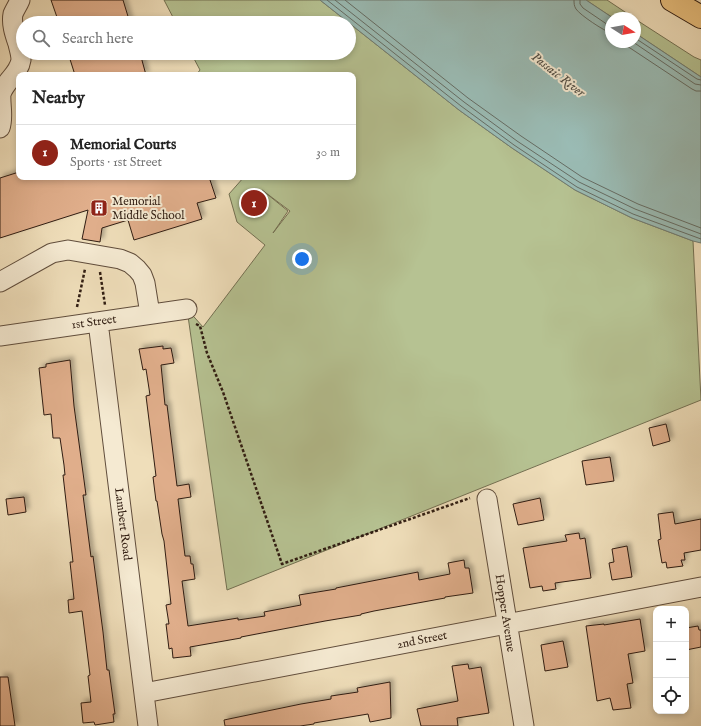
<!DOCTYPE html>
<html lang="en">
<head>
<meta charset="utf-8">
<style>
  :root { --surface:#fff; --page:#f6f6f6; --text:#222; --muted:#767676; --line:#e0e0e0; --accent:#8f2418 }
  body { margin:0; font-family:"IM FELL English",serif; background:var(--page); color:var(--text) }
  .controls { position:absolute; right:12px; bottom:12px; display:grid; overflow:hidden; border-radius:8px; box-shadow:0 2px 6px #0003 }
  .controls button { width:36px; height:36px; display:grid; place-items:center; padding:0; border:0; border-bottom:1px solid var(--line); background:var(--surface); color:var(--text); font:20px sans-serif }
  .compass { position:absolute; left:605px; top:12px; width:36px; height:36px; border-radius:50%; background:var(--surface); box-shadow:0 2px 6px #0003; rotate:101deg }
  .you { position:absolute; left:302px; top:259px; width:14px; height:14px; margin:-10px; border:3px solid #fff; border-radius:50%; background:#1a73e8; box-shadow:0 0 0 6px #1a73e833 }
  .badge { display:grid; place-items:center; width:26px; height:26px; border-radius:50%; background:var(--accent); color:#fff; font-size:13px; font-weight:700 }
  .pin { position:absolute; translate:-50% -50%; border:2px solid #fff; box-shadow:0 1px 4px #0006 }
  .list { margin:0; padding:0; list-style:none }
  h2 { display:flex; justify-content:space-between; align-items:center; height:52px; margin:0; padding:0 16px; font-size:17px }
  h2 small { font-size:13px; font-weight:400; color:var(--muted) }
  .list li { display:grid; grid-template-columns:26px 1fr auto; gap:12px; align-items:center; box-sizing:border-box; height:56px; padding:0 16px; border-top:1px solid var(--line) }
  .list b { display:block; font-size:15px; white-space:nowrap }
  .list p { margin:0; font-size:13px; white-space:nowrap; color:var(--muted) }
  .list em { font-size:13px; font-style:normal; color:var(--muted) }
  .icon { flex:none; width:22px; height:22px; fill:none; stroke:currentColor; stroke-width:2; stroke-linecap:round; stroke-linejoin:round }
  .map { position:relative; flex:none; width:701px; height:726px; overflow:hidden }
  .search { position:absolute; background:var(--surface); box-shadow:0 2px 6px #0003; left:16px; top:16px; width:340px; height:44px; display:flex; align-items:center; gap:10px; box-sizing:border-box; padding:0 14px; border-radius:22px; color:var(--muted); font-size:15px }
  .panel { position:absolute; background:var(--surface); box-shadow:0 2px 6px #0003; left:16px; top:72px; width:340px; height:108px; border-radius:8px }
  .map>svg:first-child { display:block }
  .green { fill:#b6c292; stroke:#737052; fill-rule:evenodd }
  .water { fill:#9abbb4; stroke:#707c73 }
  .lines { fill:none; stroke-linecap:round; stroke-linejoin:round }
  .shore { stroke:#656c63; stroke-width:1 }
  .building { fill:#e0ae8b; stroke:#301d12; filter:url(#shadow) }
  .minor-casing { stroke:#604d3c; stroke-width:21 }
  .major-casing { stroke:#301d12; stroke-width:24 }
  .path { stroke:#301d12; stroke-width:2.5; stroke-dasharray:3 2; stroke-linecap:butt }
  .minor { stroke:#f5ead2; stroke-width:19 }
  .major { stroke:#e8bf7d; stroke-width:22 }
  .labels { text-anchor:middle; dominant-baseline:central; stroke-width:4; stroke-linejoin:round; paint-order:stroke }
  .poi-label { font-size:12px; fill:#301d12; stroke:#f5ead2; text-anchor:start }
  .street-label { font-size:12px; fill:#301d12; stroke:#f5ead2 }
  .water-label { font-size:13px; font-style:italic; fill:#504c43; stroke:#f5ead2 }
</style>
</head>
<body>
<div class="map">
<svg width="701" height="726" viewBox="0 0 701 726">
  <defs>
    <filter id="shadow"><feDropShadow dx="3.5" dy="-3.5" stdDeviation="2" flood-color="#0004"/></filter>
  </defs>
  <rect width="100%" height="100%" fill="#efdeba"/>
  <filter id="stains"><feTurbulence type="fractalNoise" baseFrequency=".005" numOctaves="4"/><feColorMatrix values="0 0 0 0 .2 0 0 0 0 .09 0 0 0 0 .02 0 0 0 .5 -.17"/></filter>
  <radialGradient id="worn" r=".72"><stop offset=".6" stop-color="#630" stop-opacity="0"/><stop offset="1" stop-color="#630" stop-opacity=".3"/></radialGradient>
  <!-- green -->
  <path class="green" d="M164,0H320L459,110L512,148L575,190L632,218L693,241L701,400L227,590L187,309L203,327L265,245L237,222L229,194L244,177H353V75H196L200,70L191,53H349V23H176ZM262,190L290,211L273,233L288,211Z
    M586,0H607L634,18H613Z
    M635,19L694,57L701,60V77L635,33Z"/>
  <!-- water -->
  <path class="water" d="M320,0H586L613,18H611V42H635V33L701,77V243L693,241L632,218L575,190L512,148L459,110Z"/>
  <g class="lines">
    <!-- shore -->
    <path class="shore" d="M327,0L461,106L514,145L577,187L633,214L701,239
      M335,0L464,102L517,141L579,182L635,209L701,234
      M345,0L468,98L521,136L582,177L638,204L701,228
      M574,0C574,3 574,6 576,9C580,15 604,31 611,33
      M580,0V4L583,8L611,27
      M635,38L697,79L701,80
      M623,42L627,46L692,89L696,91H701
      M633,42L695,84L701,85"/>
  </g>
  <!-- building -->
  <path class="building" d="M51,0H123L130,23H59Z
    M68,53H140L146,75H75Z
    M19,172V177H209L216,198L197,203L202,219L134,240L128,220L102,228L100,242L82,239L88,210L0,238V178Z
    M163,346V349L171,348L174,363L161,365L165,405H167L177,486L189,484L191,497L178,499L185,556H190L191,564H193L195,579L182,581L188,626L238,618V620L265,616L264,612L301,605L299,595L336,589V588L418,572L419,580L450,574L448,563L464,560L465,568H469L473,593L445,597V598L374,611L361,614V615L325,621L241,637V638L190,647L191,656L173,658L172,648L169,649L166,624H169L166,605L171,604L164,541L162,534L157,501H156L153,477L156,476L146,396L150,395L146,369L143,370L139,349Z
    M70,360L74,406L86,495H83L91,557L93,556L103,632L107,670H109L115,714H113L114,722L95,725L94,722L83,723L81,703L91,702L88,676L90,675L82,611L69,613L68,600L74,599L70,562H73L63,475H65L64,465L60,438H53L51,414L44,415L39,368L46,367V364Z
    M666,424L670,441L653,446L649,428Z
    M610,457L614,481L586,485L582,461Z
    M24,497L26,512L8,515L6,499Z
    M540,498L544,520L518,525L513,504Z
    M673,512L675,524L701,519V550L684,553L685,560H681L683,566L667,568L666,562L662,563L658,540L661,539L658,514Z
    M579,533L580,539L585,538L591,578L555,583L556,589L543,591L542,586L530,588L523,548L567,541L565,535Z
    M627,546L632,577L612,580L609,563L614,562L612,549Z
    M640,619L645,651L628,654L633,683L627,684L631,708L613,710L610,698L597,701L586,626L604,624V625Z
    M698,626L699,630H701V647L686,650V628Z
    M563,641L568,667L545,671L541,645Z
    M468,664L469,669L481,667L489,713L457,718L458,726H421L417,709L458,701L452,666Z
    M0,677H8L15,726H0Z
    M390,682L391,718L370,722L368,714L314,723V724L300,726H225L224,720L301,704L331,699V696L358,692L357,688Z"/>
  <g class="lines">
    <!-- minor casing -->
    <g class="minor-casing">
      <path id="minor" d="M0,128C4,117 0,105 1,94C5,81 19,74 21,60C21,54 19,49 18,44C15,35 11,24 13,14C15,9 18,5 20,0
        M0,282L52,253L68,250L120,259L130,263L137,269L142,275L145,283L150,314
        M98,322L148,726
        M0,336L187,309
        M487,499L524,726
        M144,693L701,587"/>
    </g>
    <!-- major casing -->
    <g class="major-casing">
      <path id="major" d="M672,0L701,17"/>
    </g>
    <!-- path -->
    <path class="path" d="M100,272L105,305
      M77,307L85,269
      M196,324L200,326L207,353L223,392L282,564L470,498"/>
    <!-- minor -->
    <use href="#minor" class="minor"/>
    <!-- major -->
    <use href="#major" class="major"/>
  </g>
  <!-- icons -->
  <defs>
    <g id="building-square" transform="scale(0.9)"><rect x="-9" y="-9" width="18" height="18" rx="4" fill="#8f2418" stroke="#f5ead2"/><path d="M-4-6H4V6H1V3H-1V6H-4ZM-2.5-4.3h1.7v1.8h-1.7ZM.8-4.3h1.7v1.8H.8ZM-2.5-1h1.7V.8h-1.7ZM.8-1h1.7V.8H.8Z" fill="#fff"/></g>
  </defs>
  <g fill-rule="evenodd">
    <use href="#building-square" x="99" y="208"/>
  </g>
  <g class="labels">
    <!-- poi labels -->
    <g class="poi-label">
      <text x="112" y="201">Memorial<tspan x="112" dy="14">Middle School</tspan></text>
    </g>
    <!-- street labels -->
    <g class="street-label">
      <text transform="translate(94 322) rotate(-8)">1st Street</text>
      <text transform="translate(123 524) rotate(83)">Lambert Road</text>
      <text transform="translate(505 613) rotate(81)">Hopper Avenue</text>
      <text transform="translate(422 640) rotate(-11)">2nd Street</text>
    </g>
    <!-- water labels -->
    <g class="water-label">
      <text transform="translate(558 75) rotate(38)">Passaic River</text>
    </g>
  </g>
  <rect width="100%" height="100%" filter="url(#stains)"/>
  <rect width="100%" height="100%" fill="url(#worn)"/>
</svg>
<div class="controls">
<button>+</button>
<button>−</button>
<button><svg class="icon" aria-label="locate" viewBox="0 0 24 24"><circle cx="12" cy="12" r="6"/><path d="M12 2v4M12 18v4M2 12h4M18 12h4"/></svg></button>
</div>
<svg class="compass" viewBox="-18 -18 36 36"><path d="M0-13l5 13h-10z" fill="#e53935"/><path d="M0 13l5-13h-10z" fill="#767676"/></svg>
<div class="you"></div>
<div class="pin badge" style="left:254px;top:203px">1</div>
<div class="search"><svg class="icon" aria-label="search" viewBox="0 0 24 24"><circle cx="10" cy="10" r="6"/><path d="M15 15l6 6"/></svg>Search here</div>
<section class="panel">
<h2>Nearby<small></small></h2>
<ul class="list">
<li><span class="badge">1</span><div><b>Memorial Courts</b><p>Sports · 1st Street</p></div><em>30 m</em></li>
</ul>
</section>
</div>
</body>
</html>
